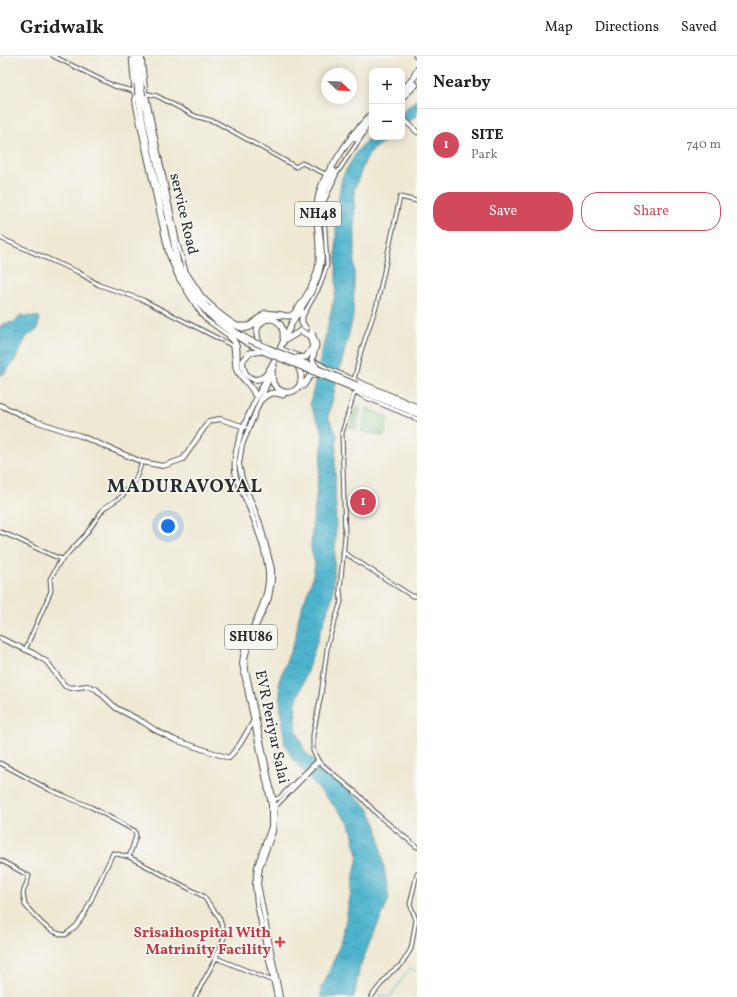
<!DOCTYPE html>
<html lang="en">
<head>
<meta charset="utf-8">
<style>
  :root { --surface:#fff; --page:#f6f6f6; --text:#222; --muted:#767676; --line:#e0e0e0; --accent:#d1495b }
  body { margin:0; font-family:Vollkorn,serif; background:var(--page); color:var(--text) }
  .controls { position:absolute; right:12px; top:12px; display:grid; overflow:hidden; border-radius:8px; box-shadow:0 2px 10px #0003 }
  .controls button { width:36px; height:36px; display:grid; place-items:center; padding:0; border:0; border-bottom:1px solid var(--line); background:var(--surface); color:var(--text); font:20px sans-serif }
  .compass { position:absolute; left:321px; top:12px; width:36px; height:36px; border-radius:50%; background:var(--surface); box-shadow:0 2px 10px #0003; rotate:113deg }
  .you { position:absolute; left:168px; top:470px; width:14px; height:14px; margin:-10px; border:3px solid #fff; border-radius:50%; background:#1a73e8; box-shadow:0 0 0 6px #1a73e833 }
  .badge { display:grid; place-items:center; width:26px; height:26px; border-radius:50%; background:var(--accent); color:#fff; font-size:13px; font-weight:700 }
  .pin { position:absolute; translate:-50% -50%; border:2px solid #fff; box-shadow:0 1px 4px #0006 }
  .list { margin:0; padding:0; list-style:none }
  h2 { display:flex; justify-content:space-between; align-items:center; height:52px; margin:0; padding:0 16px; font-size:17px }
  h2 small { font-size:13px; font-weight:400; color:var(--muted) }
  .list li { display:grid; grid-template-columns:26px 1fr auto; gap:12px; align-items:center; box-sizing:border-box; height:72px; padding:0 16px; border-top:1px solid var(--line) }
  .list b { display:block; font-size:15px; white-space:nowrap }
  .list p { margin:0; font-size:13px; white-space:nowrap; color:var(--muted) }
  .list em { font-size:13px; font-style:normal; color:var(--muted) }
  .actions { display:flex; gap:8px; padding:12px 16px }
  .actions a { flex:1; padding:9px 0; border:1px solid var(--accent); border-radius:16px; text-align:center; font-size:14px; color:var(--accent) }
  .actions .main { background:var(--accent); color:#fff }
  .map { position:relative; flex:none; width:417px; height:941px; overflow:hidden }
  header { display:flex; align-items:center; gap:24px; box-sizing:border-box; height:56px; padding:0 20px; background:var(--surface); border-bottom:1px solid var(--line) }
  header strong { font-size:19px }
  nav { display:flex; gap:22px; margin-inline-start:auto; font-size:14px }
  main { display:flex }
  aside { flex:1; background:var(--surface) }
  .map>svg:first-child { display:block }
  .park { fill:url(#park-crowns); stroke:#587c5a }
  .garden { fill:url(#garden-furrows); stroke:#587c5a }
  .water { fill:url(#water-ripples); stroke:#3c6f7c }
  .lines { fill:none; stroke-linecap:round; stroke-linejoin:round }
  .stream { stroke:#4db3cc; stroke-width:1 }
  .minor-casing { stroke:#484844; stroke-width:5 }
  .major-casing { stroke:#484844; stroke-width:6 }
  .highway-casing { stroke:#484844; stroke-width:7 }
  .minor { stroke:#fff; stroke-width:3 }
  .major { stroke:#fff; stroke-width:4 }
  .highway { stroke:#fff; stroke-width:5 }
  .highway-bridge-casing { stroke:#484844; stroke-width:7; stroke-linecap:butt }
  .highway-bridge { stroke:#fff; stroke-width:5 }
  .health-dot { fill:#e0444e; stroke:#f6f6f2; stroke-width:1.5 }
  .labels { text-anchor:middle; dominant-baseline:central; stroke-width:3.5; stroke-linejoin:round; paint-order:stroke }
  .shield { fill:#f6f6f2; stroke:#686867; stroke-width:1 }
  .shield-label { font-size:14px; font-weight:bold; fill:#2b2b2b }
  .street-label { font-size:15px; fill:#2b2b2b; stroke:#f6f6f2 }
  .health-label { font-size:15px; font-weight:bold; fill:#be3a42; stroke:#f6f6f2; text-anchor:end }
  .district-label { font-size:19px; font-weight:bold; letter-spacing:1px; fill:#2b2b2b; stroke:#f6f6f2 }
</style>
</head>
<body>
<header>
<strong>Gridwalk</strong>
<nav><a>Map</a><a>Directions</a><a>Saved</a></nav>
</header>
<main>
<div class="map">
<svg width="417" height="941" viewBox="0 0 417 941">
  <defs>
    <pattern id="park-crowns" width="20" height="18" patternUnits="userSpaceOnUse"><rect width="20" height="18" fill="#85cd89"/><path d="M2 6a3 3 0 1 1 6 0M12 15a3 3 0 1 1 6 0" fill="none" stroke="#73b076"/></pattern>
    <pattern id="garden-furrows" width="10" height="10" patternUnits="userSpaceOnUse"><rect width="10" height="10" fill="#85cd89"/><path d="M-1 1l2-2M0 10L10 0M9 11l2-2" fill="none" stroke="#73b076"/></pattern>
    <pattern id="water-ripples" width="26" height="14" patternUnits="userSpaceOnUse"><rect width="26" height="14" fill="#4db3cc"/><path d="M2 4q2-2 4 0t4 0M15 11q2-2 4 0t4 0" fill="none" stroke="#4092a6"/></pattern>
  </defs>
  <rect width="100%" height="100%" fill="#f6f6f2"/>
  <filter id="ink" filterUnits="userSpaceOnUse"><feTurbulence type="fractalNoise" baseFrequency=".025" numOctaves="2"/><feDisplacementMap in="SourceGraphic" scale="8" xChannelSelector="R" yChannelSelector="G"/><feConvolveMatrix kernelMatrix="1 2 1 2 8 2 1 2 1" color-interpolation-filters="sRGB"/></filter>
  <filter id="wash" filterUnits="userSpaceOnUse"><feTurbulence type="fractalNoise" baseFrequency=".012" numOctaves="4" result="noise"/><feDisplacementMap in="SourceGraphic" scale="16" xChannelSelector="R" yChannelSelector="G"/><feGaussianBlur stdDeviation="0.9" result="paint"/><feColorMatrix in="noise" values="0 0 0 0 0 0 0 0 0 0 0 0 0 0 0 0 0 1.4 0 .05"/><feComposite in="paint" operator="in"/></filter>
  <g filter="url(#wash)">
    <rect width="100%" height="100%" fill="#efe9d4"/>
    <!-- park -->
    <path class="park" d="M366,352L388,361L384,380L361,375Z"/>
    <!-- garden -->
    <path class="garden" d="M356,350L361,351L356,373L349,372Z"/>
    <!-- water -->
    <path class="water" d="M417,43V59L402,72V56Z
      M372,78V81H391L373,93L365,105L354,134L355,190L353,261L328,361L337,379L335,406L336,471L333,539L295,650L297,676L305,696L368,752L377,770L389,843L360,910L354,941H321V930L324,928L342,884L358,799L350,768L294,705L285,688L282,670L279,625L296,580L299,559L312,524L315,508L311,493L312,474L323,385L322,372L315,361L310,348L336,234V157L342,121L358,94Z
      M20,259C27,261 33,260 40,261L37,274L27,280L15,304L4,318H0V271L3,268L15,266Z"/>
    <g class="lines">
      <!-- stream -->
      <path class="stream" d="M377,941L378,939L389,941
        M390,941L410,912L415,915L417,914"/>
    </g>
  </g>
  <g filter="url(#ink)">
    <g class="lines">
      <!-- minor casing -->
      <g class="minor-casing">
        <path id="minor" d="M53,0L114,30L137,36
          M131,0L135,48L168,198L178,222L197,252L205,263L230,281
          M142,0L146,37L178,188L186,215L203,241L214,251
          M415,0L417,1
          M413,20L417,12
          M145,37L157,40L195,60L216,66L296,111L302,107L334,122
          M402,43L417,29
          M351,79L372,56
          M325,144L337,117L364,77
          M0,182L78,216L99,229L143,244L233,290
          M294,256C305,243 316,223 318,206C320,167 306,149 330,111
          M303,260L320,230L327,209L324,156
          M240,269H249L265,256L283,258
          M233,290L235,312L237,317
          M282,293L300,300
          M312,303L327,312L417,350
          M354,324L361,295L377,248L400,141L417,145
          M358,325L342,377L345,480L340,533L341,546L328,586L321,639L313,679V695L319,706L360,740L379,760L417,791
          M354,335L362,340L417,363
          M0,476C22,483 40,496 62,503
          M343,496L412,540H417
          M25,594L51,535L50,523L59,507L86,478L104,452L121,441L135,425L142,406
          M0,707L50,734L91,751L135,775L136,780L129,801
          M274,744L279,742L318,704
          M275,751L319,706
          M0,804L29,820L23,837L25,849C37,862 46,876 65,879L76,870L84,859L113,797L129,801L203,840L219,861L225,879L216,902L195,941
          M216,902L273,925
          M371,941L390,917L401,909L411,893L416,864L410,848L417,818"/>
      </g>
      <!-- major casing -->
      <g class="major-casing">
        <path id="major" d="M402,61L417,76
          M272,316L242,389L239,408L242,423L260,467L272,513V524L269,542L251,581L245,602L246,614L275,751L273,776L260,811L258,828L280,941
          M268,318C256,344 231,387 235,415C236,426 242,436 247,446C255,467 270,503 268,525C266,554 244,578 242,608L271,749V771L257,810L255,829L257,848L277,941
          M0,349L32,364L81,380L142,406L163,410L183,403L209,365L220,363L245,371
          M0,582L33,597L47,606L65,630L71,632L87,630L96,633L116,652L143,666L155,674L175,684L229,702L240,688L253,666"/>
      </g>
      <!-- highway casing -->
      <g class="highway-casing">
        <path id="highway" d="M135,0L137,28
          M139,0L141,30
          M402,35L417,18
          M138,40C144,74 151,107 159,141C163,163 166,188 175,209C192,249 222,275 261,294
          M143,40L178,207C194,240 216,266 249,284
          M402,40L414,28
          M355,83L372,64
          M321,160L324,136L334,115
          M212,252C219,257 239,276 248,272C254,270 260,262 266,259L290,260L297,256
          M302,255V267L306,273
          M230,281C242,290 234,304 239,316C243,325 252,329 255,339
          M287,283L301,275
          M261,290C244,260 286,252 283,282
          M262,295L249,297L243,304C241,318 253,330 266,319C277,303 283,284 292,267C301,251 314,235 319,216C325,198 318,177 318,159C316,128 349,79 372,60
          M274,310L272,314L273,327C286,347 311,332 297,309
          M357,329L417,353
          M303,330L310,320L320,318
          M356,333L417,358
          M261,344C268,337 273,335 283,339"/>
      </g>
      <!-- minor -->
      <use href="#minor" class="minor"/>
      <!-- major -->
      <use href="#major" class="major"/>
      <!-- highway -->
      <use href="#highway" class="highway"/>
      <!-- highway-bridge casing -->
      <g class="highway-bridge-casing">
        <path id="highway-bridge" d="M137,28L138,40
          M141,30L143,40
          M312,277L316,289L312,304L317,312
          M249,284L357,329
          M262,295L356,333
          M296,302L306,301L313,291L310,280L301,275"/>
      </g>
      <!-- highway-bridge -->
      <use href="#highway-bridge" class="highway-bridge"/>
    </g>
  </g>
  <!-- markers -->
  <path class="health-dot" d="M278 880h4v4h4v4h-4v4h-4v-4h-4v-4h4z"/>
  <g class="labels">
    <!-- shield labels -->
    <g class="shield">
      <rect x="295" y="146" width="46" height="24" rx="3"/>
      <rect x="225" y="569" width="52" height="24" rx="3"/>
    </g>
    <g class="shield-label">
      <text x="318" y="158">NH48</text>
      <text x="251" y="581">SHU86</text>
    </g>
    <!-- street labels -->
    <g class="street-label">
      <text transform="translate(183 158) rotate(77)">service Road</text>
      <text transform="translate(271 671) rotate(78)">EVR Periyar Salai</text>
    </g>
    <!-- health labels -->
    <g class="health-label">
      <text x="271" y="877">Srisaihospital With<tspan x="271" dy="17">Matrinity Facility</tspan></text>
    </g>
    <!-- district labels -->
    <g class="district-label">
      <text x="185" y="431">MADURAVOYAL</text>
    </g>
  </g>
</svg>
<div class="controls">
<button>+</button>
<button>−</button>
</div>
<svg class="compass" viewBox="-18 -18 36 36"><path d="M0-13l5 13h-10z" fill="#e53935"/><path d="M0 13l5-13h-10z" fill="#767676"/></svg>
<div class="you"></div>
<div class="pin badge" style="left:363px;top:446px">1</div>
</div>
<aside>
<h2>Nearby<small></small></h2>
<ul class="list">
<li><span class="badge">1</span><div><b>SITE</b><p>Park</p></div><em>740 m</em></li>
</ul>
<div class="actions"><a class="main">Save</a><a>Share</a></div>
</aside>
</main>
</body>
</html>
